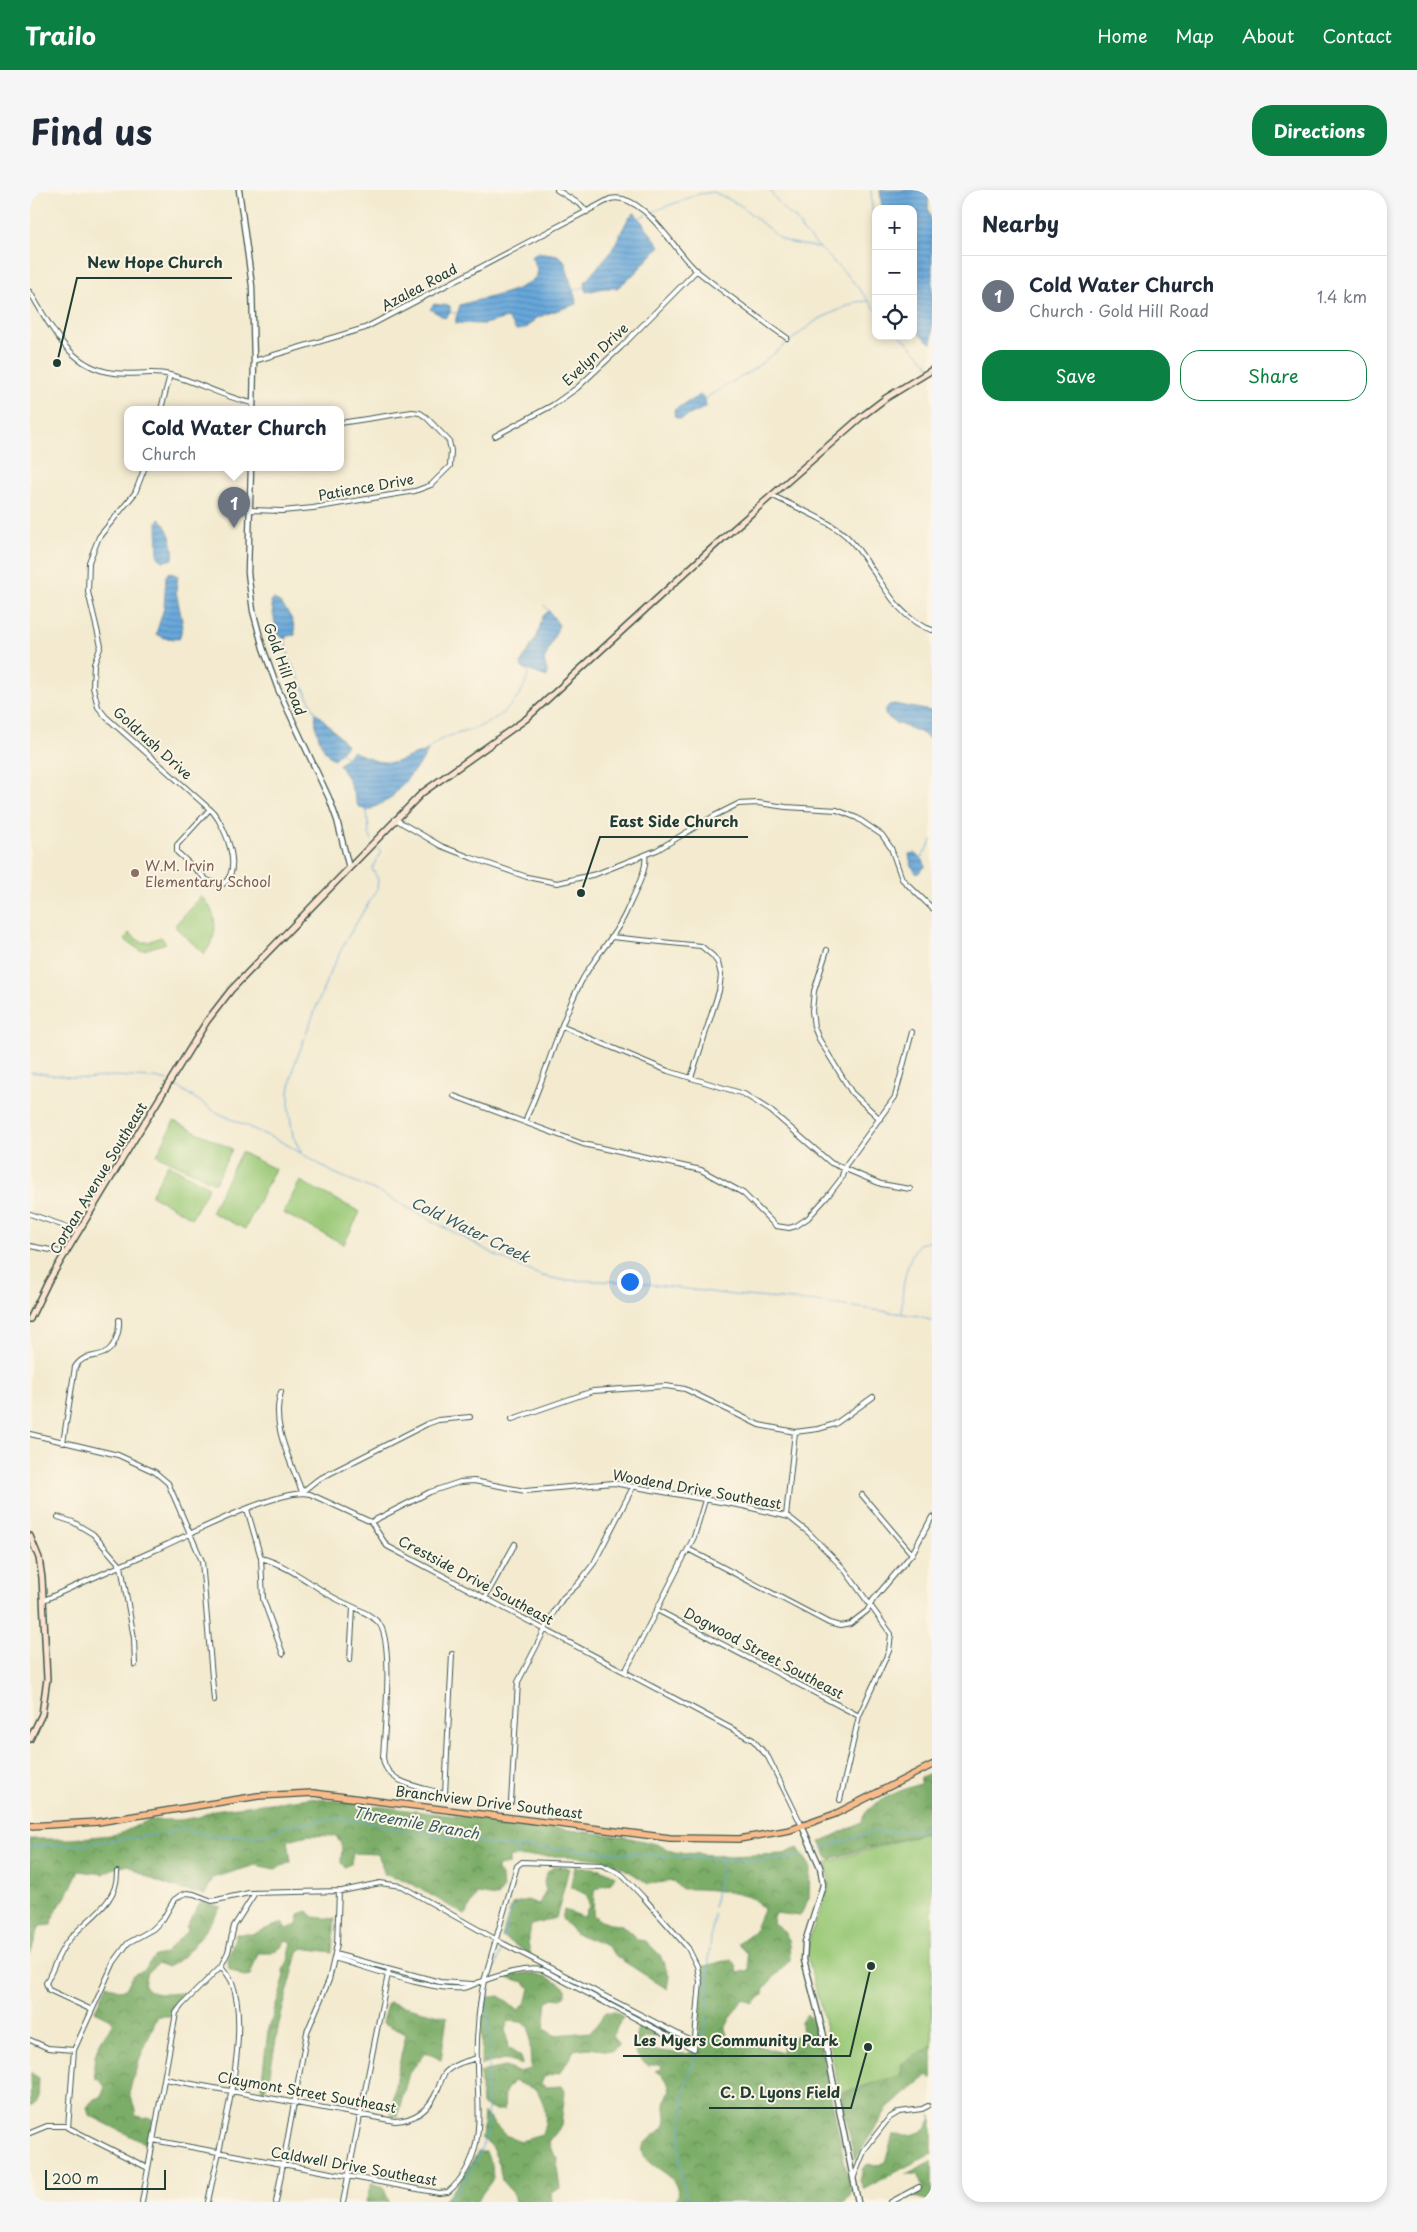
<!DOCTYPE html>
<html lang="en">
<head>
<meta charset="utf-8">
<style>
  :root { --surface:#fff; --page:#f6f6f7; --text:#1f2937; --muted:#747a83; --line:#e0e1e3; --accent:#0b8043 }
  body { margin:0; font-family:"Playpen Sans",sans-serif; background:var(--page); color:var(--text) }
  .controls { position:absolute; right:15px; top:15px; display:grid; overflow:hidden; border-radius:10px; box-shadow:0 2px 8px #0003 }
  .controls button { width:45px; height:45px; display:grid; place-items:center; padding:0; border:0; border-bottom:1px solid var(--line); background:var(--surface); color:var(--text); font:25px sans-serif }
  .scale { position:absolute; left:15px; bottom:12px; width:121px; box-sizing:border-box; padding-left:5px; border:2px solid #1f3d34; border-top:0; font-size:14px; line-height:18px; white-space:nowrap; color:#1f3d34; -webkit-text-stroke:4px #fcf5e5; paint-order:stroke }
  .you { position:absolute; left:599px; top:1091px; width:18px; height:18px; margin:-12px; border:4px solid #fff; border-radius:50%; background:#1a73e8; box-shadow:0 0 0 8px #1a73e833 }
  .badge { display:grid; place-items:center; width:32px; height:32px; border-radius:50%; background:var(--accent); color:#fff; font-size:16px; font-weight:700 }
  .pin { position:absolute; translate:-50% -41px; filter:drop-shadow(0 1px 2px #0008) }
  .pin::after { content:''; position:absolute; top:26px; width:18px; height:15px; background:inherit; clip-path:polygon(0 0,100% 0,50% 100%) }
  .popup { position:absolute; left:94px; top:216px; width:220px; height:65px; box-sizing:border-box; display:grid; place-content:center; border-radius:10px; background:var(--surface); filter:drop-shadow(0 1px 4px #0005); font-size:16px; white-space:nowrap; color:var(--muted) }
  .popup b { font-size:19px; color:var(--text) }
  .popup::after { content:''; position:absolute; left:50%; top:100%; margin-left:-10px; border:10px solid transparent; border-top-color:var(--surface) }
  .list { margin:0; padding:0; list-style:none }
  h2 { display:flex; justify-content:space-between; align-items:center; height:65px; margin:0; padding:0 20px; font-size:21px }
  h2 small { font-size:16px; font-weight:400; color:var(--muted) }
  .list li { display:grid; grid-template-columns:32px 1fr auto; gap:15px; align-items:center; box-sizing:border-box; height:80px; padding:0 20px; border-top:1px solid var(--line) }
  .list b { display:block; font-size:19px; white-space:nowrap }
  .list p { margin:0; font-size:16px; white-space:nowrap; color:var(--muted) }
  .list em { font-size:16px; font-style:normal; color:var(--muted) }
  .actions { display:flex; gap:10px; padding:15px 20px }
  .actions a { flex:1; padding:11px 0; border:1px solid var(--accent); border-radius:20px; text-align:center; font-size:18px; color:var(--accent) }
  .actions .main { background:var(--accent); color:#fff }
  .icon { flex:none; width:28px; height:28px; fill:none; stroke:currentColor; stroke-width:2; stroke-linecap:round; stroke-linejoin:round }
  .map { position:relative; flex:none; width:902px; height:2012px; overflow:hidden; border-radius:20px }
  header { display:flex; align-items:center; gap:30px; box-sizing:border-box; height:70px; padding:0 25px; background:var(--accent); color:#fff }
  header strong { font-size:24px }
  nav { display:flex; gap:28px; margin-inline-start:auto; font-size:18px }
  .intro { display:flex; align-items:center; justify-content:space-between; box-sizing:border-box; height:120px; padding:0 30px }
  h1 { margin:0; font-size:35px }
  .button { padding:12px 22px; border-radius:20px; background:var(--accent); color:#fff; font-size:18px; font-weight:700 }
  main { display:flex; gap:30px; padding:0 30px }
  aside { flex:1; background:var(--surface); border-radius:20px; box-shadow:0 2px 8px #0003 }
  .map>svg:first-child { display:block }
  .forest { fill:url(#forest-crowns); stroke:#4d754e }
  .green { fill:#9ac977; stroke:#5c8356 }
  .water { fill:url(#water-rules); stroke:#437287 }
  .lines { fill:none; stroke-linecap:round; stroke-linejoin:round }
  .stream { stroke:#67a7da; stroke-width:1 }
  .minor-casing { stroke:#3f574b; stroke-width:6 }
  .tertiary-casing { stroke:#3f574b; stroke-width:7 }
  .secondary-casing { stroke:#3f574b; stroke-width:8 }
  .primary-casing { stroke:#3f574b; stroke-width:8 }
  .minor { stroke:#fff; stroke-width:4 }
  .tertiary { stroke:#fff; stroke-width:4.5 }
  .secondary { stroke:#fde4d1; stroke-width:5 }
  .primary { stroke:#fabb8b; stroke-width:5.5 }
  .education-dot { fill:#8d6e63; stroke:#fcf5e5; stroke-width:2 }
  .labels { text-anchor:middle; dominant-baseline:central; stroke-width:4; stroke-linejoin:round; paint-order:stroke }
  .street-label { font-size:14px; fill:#1f3d34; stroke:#fcf5e5 }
  .education-label { font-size:14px; fill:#785e54; stroke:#fcf5e5; text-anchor:start }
  .water-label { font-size:15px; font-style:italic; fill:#355d66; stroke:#fcf5e5 }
  .leader { fill:none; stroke:#1f3d34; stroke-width:2 }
  .callout-dot { fill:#1f3d34; stroke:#fcf5e5; stroke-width:2 }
  .callout-label { font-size:15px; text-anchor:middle; font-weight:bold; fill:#1f3d34; stroke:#fcf5e5; stroke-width:4; stroke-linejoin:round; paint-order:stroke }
</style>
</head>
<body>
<header>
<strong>Trailo</strong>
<nav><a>Home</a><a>Map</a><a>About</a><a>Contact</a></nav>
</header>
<div class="intro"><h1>Find us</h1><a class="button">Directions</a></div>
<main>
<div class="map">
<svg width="902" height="2012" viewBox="0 0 902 2012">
  <defs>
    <pattern id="forest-crowns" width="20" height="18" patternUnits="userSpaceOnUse" patternTransform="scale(1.25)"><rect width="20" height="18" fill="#7bad68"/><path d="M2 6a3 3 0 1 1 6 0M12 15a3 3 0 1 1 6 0" fill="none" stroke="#648e56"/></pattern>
    <pattern id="water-rules" width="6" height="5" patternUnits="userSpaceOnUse" patternTransform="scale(1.25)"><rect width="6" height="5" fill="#67a7da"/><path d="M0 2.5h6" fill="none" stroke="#5489b2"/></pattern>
  </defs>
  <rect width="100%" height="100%" fill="#fcf5e5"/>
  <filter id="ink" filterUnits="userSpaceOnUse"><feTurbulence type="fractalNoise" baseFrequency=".02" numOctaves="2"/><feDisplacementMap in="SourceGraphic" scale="10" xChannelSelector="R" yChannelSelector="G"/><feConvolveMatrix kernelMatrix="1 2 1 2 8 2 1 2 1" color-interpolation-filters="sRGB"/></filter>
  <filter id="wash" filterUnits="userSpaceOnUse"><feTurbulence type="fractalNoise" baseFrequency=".0096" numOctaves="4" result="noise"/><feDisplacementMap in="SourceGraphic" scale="20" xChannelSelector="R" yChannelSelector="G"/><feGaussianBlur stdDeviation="1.12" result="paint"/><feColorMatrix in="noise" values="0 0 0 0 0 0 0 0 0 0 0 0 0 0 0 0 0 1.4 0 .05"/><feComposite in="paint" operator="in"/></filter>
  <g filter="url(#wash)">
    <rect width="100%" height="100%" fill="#f3eacf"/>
    <!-- forest -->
    <path class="forest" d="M902,1583V1670L896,1642L799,1669L790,1652L832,1632C833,1614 873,1599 890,1594L891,1588Z
      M280,1608L596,1647L626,1654L644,1662L694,1666L754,1664L768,1658L780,1676L779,1708L770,1726L745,1723L743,1733C760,1744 759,1750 760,1770L734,1798L733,1805L722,1814L713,1809L702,1825L695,1839L699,1851L712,1858L726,1855L752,1863L754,1850L772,1844L771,1832L777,1824L783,1831L792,1863L821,2004L815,2012H645L649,2003C647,1998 645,1993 642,1989C633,1979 604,1968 615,1953C619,1947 628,1944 633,1938C641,1927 629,1917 640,1901C638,1891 635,1885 625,1881L632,1878L630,1875H618C599,1862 604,1857 608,1837L624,1842V1847L613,1848L612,1853L624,1860L656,1864L667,1860L674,1788L672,1777L701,1769L705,1773L708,1783L720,1780L717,1763L708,1753L724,1741L733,1720C730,1716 727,1711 723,1709C706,1701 671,1698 652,1699L643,1691L618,1694C604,1684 586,1672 569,1669C540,1664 508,1667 479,1667V1674L467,1676V1680L472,1688L473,1700L467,1707L447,1704L435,1725L377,1691L355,1685L348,1664L323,1663L321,1674L315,1677L311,1673L312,1656L306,1646L278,1645L258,1650L261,1672L245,1679L225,1675L183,1688L175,1704C148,1700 121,1692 99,1675L82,1679L74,1684L49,1681C45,1687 43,1693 40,1699C34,1712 23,1720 22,1735L10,1736C4,1746 5,1754 0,1764V1649H42L89,1644L119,1630H150L169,1627L184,1620Z
      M545,1676L571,1679L585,1686L580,1694L571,1696L564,1702L563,1724L570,1731L580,1734L592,1735L608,1750L616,1751L630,1765L639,1786L637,1799L587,1767L577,1756L545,1743L532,1729L534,1720L554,1727L559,1716L557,1705L541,1697Z
      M523,1677L539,1678L526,1728L501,1735L498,1753L501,1765L472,1747L482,1714L497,1710L509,1714L516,1700C512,1691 515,1683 523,1677Z
      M171,1712L191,1717C176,1737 160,1767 137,1777L128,1773L116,1785L114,1795C121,1808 140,1803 154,1803L144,1816L142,1826H128C122,1838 99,1893 100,1903C102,1911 105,1918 106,1926L123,1929L118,1955L59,1925L57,1917L64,1909L71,1907L75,1897L70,1890L65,1888C61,1866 69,1852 82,1835L81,1829L65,1821L77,1795L88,1800L96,1799L103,1785L113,1780L125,1766L134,1764L157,1741L156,1737Z
      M278,1721L284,1727L305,1729L302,1762L272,1758L268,1763L249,1833L239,1888L234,1902L231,1897L238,1841L254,1790L253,1780L258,1771L262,1752L255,1750L253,1756L242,1763H228L220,1786L214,1787L199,1779L198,1769L206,1744H222L252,1733L256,1739L267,1735L269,1724Z
      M495,1783C510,1783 526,1788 536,1799V1805L530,1809L523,1808L517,1812L514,1839L524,1845L561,1842L576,1822H585L593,1827L582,1846L589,1856L582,1861L558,1858L544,1860L531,1882L514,1887L511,1894L516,1897L532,1896L535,1901L531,1936L519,1952L520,1957L528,1969L527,1978L530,1998L521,2004L522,2012H485L483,2003L472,1991L469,1973L460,1954L452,1949L454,1923L475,1945L491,1951L512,1945C518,1926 516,1917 507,1900L483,1891L475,1902L474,1920H464L452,1915L450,1882L475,1877L488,1882L501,1879L499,1836L491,1832L479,1831L475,1838L478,1858L491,1867L492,1875L475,1869L451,1875L452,1828L454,1808L470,1806L489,1820L497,1811L500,1798L494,1792L476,1787Z
      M358,1812L417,1827L411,1870L396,1862L379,1883L367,1927L361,1926L366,1888L376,1844L352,1832Z
      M902,1837V1889L897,1886L857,1919L825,1970L811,1904L832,1898L873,1879L871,1870Z
      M0,1882L9,1888L8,1911L1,1917Z
      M902,1925V1963L834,1999L830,1991L833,1978L838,1974L846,1976L855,1972L863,1945C881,1946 899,1945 902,1925Z
      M448,1962H456L462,1975L463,1989L446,2012H411L426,1997Z
      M902,1971V2012L885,2007L893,1998L887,1984H876Z
      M341,1994L353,1996L359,2012H336Z"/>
    <!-- green -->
    <path class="green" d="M171,706C189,723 189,746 174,764L146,738V734Z
      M99,743L111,752H118L131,747L136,753L111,761L95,750Z
      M144,931L202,959L185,993L127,965Z
      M211,962L245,979L215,1039L181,1022Z
      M138,974L179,997L162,1028L121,1005Z
      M270,991L330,1022L314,1054L253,1023Z
      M895,1643L902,1670V1856L871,1874V1885L810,1903L796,1838L777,1765L781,1744L799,1696L797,1672Z"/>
    <!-- water -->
    <path class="water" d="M850,0H899L898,18L902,34V154L883,139V19H852Z
      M605,23L630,56L604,84L587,98H574L556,102L555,92L582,60L599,27Z
      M509,62L527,65L534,70L547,114C534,118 521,122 509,127C498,132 503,139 486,140L477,128L454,134L426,133V128L430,115C447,109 505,101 508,81L501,66Z
      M404,114L420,116V122L415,128L400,119Z
      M670,205L675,209L676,217L651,229L645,227L644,220Z
      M130,329C139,338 145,357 143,369L133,371L128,367L127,332Z
      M139,382L148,386L146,401L153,436L149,449L134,448L126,444L134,418L136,386Z
      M244,409C255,415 266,432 265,445L257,446L255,449L247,444L241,411Z
      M519,421L529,435L514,471L517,481V487L492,478L491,473L507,446L513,426Z
      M864,514L902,521V551L892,543L866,533L855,525V520L859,515Z
      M286,523L293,529L317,555L304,569C292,565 283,535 286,523Z
      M398,560L393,570L360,609L337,621L328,616L318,589L309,575L322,561L346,571L363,573Z
      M884,663C889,667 895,669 895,677L887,684C882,678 880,672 879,664Z"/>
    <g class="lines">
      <!-- stream -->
      <path class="stream" d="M739,0L756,22L765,28L772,40L821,89L846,120
        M841,0L846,82
        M619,23L669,4L684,2L710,15L751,49L762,53L790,58
        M608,28L616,25
        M543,100L555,97
        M420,122L429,124
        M871,146L890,165L901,178
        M674,209L724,179L787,130L826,112L839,111
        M514,415L519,421
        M255,448L259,467L286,524
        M397,561C409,545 428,545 446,538C472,528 494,508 499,481
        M312,562L316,569
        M337,620L339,644L342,650
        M891,669L902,650
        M0,882L55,889L81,886L124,888L138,891
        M142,893L186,922L256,954L304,983L349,1002L475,1070L512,1086L533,1090L603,1092L703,1105L786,1112L889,1126L902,1131
        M271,962L263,946L259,920V902L264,876L297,789L316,750L347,699L348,689L342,679L351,662L344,654
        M872,1123C871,1102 875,1071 889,1054L902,1051
        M898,1642L902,1665
        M0,1656L48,1655L140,1643L147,1638H153L173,1645L228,1646L241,1644L253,1636L308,1628L340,1632L365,1639L474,1656L727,1671L756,1669L775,1664
        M487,1658L489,1667
        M792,1658L843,1642L902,1640
        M902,1689V1696
        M684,1717L692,1669
        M474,1748L479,1724L487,1714
        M463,1784L472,1759
        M678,1820L679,1764L684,1724
        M416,2012L427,2001L444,1975L458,1942L456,1897L460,1859L457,1813L460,1794
        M659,2012L652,1989L649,1964L654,1923L653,1906L661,1879L672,1853L677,1827"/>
    </g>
  </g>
  <g filter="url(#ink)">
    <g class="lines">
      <!-- minor casing -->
      <g class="minor-casing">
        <path id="minor" d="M527,0L551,15L557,22
          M0,102C20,135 39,178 84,183C103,186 122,180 140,185C169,192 194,208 223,213
          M224,171L335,138L580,9C613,0 646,64 667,81C696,104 726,126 757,148
          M131,219L140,185
          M465,246L523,215L547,198L591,157L667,80
          M115,277L105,303L69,347L59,372L58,402L71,456L64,474L63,497L68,517L76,527L183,622C196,638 213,680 193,694L178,691L147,662V655L180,619
          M741,305C763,316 806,333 821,351C847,379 864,429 902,440
          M220,320L252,321L283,318L385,301L401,295L420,276L421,261L419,251L396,227L390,223L382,222L310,233
          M365,629L411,656L442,668L497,687L527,693L566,684L627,660L684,626L708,614L728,613L756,617L807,620L827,628L852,645L861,658L872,689L902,718
          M581,747L671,756L683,766L688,773L691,785L689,801L661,888
          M797,760L784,801L782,821L784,837L789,849L822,903L850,929
          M533,837L638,881L714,904L741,921L801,973L851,994L880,999
          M424,906L553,954L671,980L713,1003L746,1036L759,1038L766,1036L778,1028L797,1007L811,989L815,976L865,907L882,842
          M496,932L497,926C517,883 528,836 550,794C563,767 586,747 597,720C603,706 618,679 615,666
          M0,1024L49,1041
          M0,1056L36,1063
          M251,1202C240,1235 261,1271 272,1302L287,1290L397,1234L408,1230L440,1227
          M482,1229L563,1201L636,1196L655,1199L729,1235L765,1242L788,1239L805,1234L843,1207
          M0,1244L88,1265L125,1282L138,1293L172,1371L184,1510
          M33,1253L45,1177C53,1165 60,1168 72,1164C85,1160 90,1141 89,1130
          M832,1305L882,1364
          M217,1319L231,1368L233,1409L253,1464
          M756,1326L765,1242
          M28,1327L43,1332L63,1344L91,1376L104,1448L105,1475
          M341,1332L400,1302L430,1292L444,1291L495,1301L583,1293L713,1316L759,1327L779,1343L814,1379L861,1444L859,1461L829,1526L810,1610
          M658,1359L799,1433L810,1436L820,1434L837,1421L843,1410L882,1364L902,1327
          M231,1368C257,1375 279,1393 301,1406C316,1415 336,1420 348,1432C365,1449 354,1541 353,1568C356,1595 393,1597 415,1604L422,1464
          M455,1408L485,1354
          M14,1410C50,1394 86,1378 123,1361C153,1348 252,1296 280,1304L341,1332L357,1356L723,1550L738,1567L772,1636
          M627,1420L829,1526
          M320,1470L323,1418
          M595,1482L664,1347L675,1310
          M481,1612L488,1492L525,1420L533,1408L548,1394L564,1373L603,1297
          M305,1764L410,1792L442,1794
          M62,1820L19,1800L16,1793C23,1780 28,1764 37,1752C55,1729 88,1715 87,1682
          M0,1850L18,1858L44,1860
          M135,1889L365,1931C386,1930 399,1920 407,1901C410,1895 411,1888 415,1883C423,1874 436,1871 447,1868
          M38,1938L44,1860L84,1772L98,1753L123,1739L133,1729L144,1710L151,1705L157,1703L164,1704L182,1711L219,1703L312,1701L350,1693L371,1696L474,1754L665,1853
          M0,1943L17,1936H35L118,1978
          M123,1950L409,2003L418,2002C457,1968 448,1922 447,1877C446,1852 448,1825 452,1801L454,1791L487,1676L492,1672L572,1675L591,1684L613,1707L658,1758L667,1776L670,1792L664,1859L513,1780C491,1777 470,1785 450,1792C443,1794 438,1798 432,1798C399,1801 337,1777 304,1768
          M823,1989L835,1959L859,1928L869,1922L892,1919L898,1916
          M112,2012L146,1823L152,1815L191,1776L198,1762L204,1736L225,1703
          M178,2012C189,1955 222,1845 202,1792C199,1786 195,1781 191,1776
          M246,2012L277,1842L299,1790L304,1768L307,1754L309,1701
          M313,2012L359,1779
          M861,2012L889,1997"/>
      </g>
      <!-- tertiary casing -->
      <g class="tertiary-casing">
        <path id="tertiary" d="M209,0L222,96L224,171L223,219
          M221,277L218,383L223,421L233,458L248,499L299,608L307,630L319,678
          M772,1636L790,1677L793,1695L775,1752L774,1770L793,1842L828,2012"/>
      </g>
      <!-- secondary casing -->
      <g class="secondary-casing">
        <path id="secondary" d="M0,1129L18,1092L102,953L177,831L201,800L392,603L496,529L691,350L831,227L856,208L902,180
          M0,1346L9,1368L12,1388L17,1489L12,1524L0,1549"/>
      </g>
      <!-- primary casing -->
      <g class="primary-casing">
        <path id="primary" d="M0,1636L68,1632L228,1606L283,1603L640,1648L709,1649L760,1640L805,1624L902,1575"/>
      </g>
      <!-- minor -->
      <use href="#minor" class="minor"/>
      <!-- tertiary -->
      <use href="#tertiary" class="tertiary"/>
      <!-- secondary -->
      <use href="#secondary" class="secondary"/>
      <!-- primary -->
      <use href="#primary" class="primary"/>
    </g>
  </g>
  <!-- markers -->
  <circle class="education-dot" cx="105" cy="683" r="5"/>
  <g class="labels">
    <!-- street labels -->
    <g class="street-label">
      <text transform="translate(389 97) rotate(-28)">Azalea Road</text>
      <text transform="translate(565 164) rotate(-43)">Evelyn Drive</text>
      <text transform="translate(336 297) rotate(-10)">Patience Drive</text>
      <text transform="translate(255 479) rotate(70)">Gold Hill Road</text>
      <text transform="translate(123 553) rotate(42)">Goldrush Drive</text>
      <text transform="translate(68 988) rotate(-59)">Corban Avenue Southeast</text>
      <text transform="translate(667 1299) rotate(10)">Woodend Drive Southeast</text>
      <text transform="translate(446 1390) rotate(28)">Crestside Drive Southeast</text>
      <text transform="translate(734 1463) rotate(28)">Dogwood Street Southeast</text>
      <text transform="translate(459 1612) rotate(7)">Branchview Drive Southeast</text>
      <text transform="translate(277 1902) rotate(10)">Claymont Street Southeast</text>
      <text transform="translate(324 1976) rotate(10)">Caldwell Drive Southeast</text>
    </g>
    <!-- education labels -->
    <g class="education-label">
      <text x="115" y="675">W.M. Irvin<tspan x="115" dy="16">Elementary School</tspan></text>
    </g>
    <!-- water labels -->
    <g class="water-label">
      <text transform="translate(441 1039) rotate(26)">Cold Water Creek</text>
      <text transform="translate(386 1632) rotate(10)">Threemile Branch</text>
    </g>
  </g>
  <!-- callouts -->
  <path class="leader" d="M27 173L47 88H202M551 703L570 647H718M841 1776L820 1866H593M838 1857L821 1918H679"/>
  <g class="callout-dot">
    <circle cx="27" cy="173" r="5"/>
    <circle cx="551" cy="703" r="5"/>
    <circle cx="841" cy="1776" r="5"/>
    <circle cx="838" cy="1857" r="5"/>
  </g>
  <g class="callout-label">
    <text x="125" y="78">New Hope Church</text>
    <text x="644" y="637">East Side Church</text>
    <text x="706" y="1856">Les Myers Community Park</text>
    <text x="750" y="1908">C. D. Lyons Field</text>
  </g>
</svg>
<div class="controls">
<button>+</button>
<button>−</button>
<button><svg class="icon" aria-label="locate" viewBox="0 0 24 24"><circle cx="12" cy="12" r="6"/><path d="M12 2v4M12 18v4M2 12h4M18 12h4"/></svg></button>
</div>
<div class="scale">200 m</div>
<div class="you"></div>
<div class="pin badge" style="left:204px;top:338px;background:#6b7280">1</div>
<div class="popup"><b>Cold Water Church</b>Church</div>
</div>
<aside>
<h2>Nearby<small></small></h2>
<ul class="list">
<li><span class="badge" style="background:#6b7280">1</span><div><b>Cold Water Church</b><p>Church · Gold Hill Road</p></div><em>1.4 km</em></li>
</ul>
<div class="actions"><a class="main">Save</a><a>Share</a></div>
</aside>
</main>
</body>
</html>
